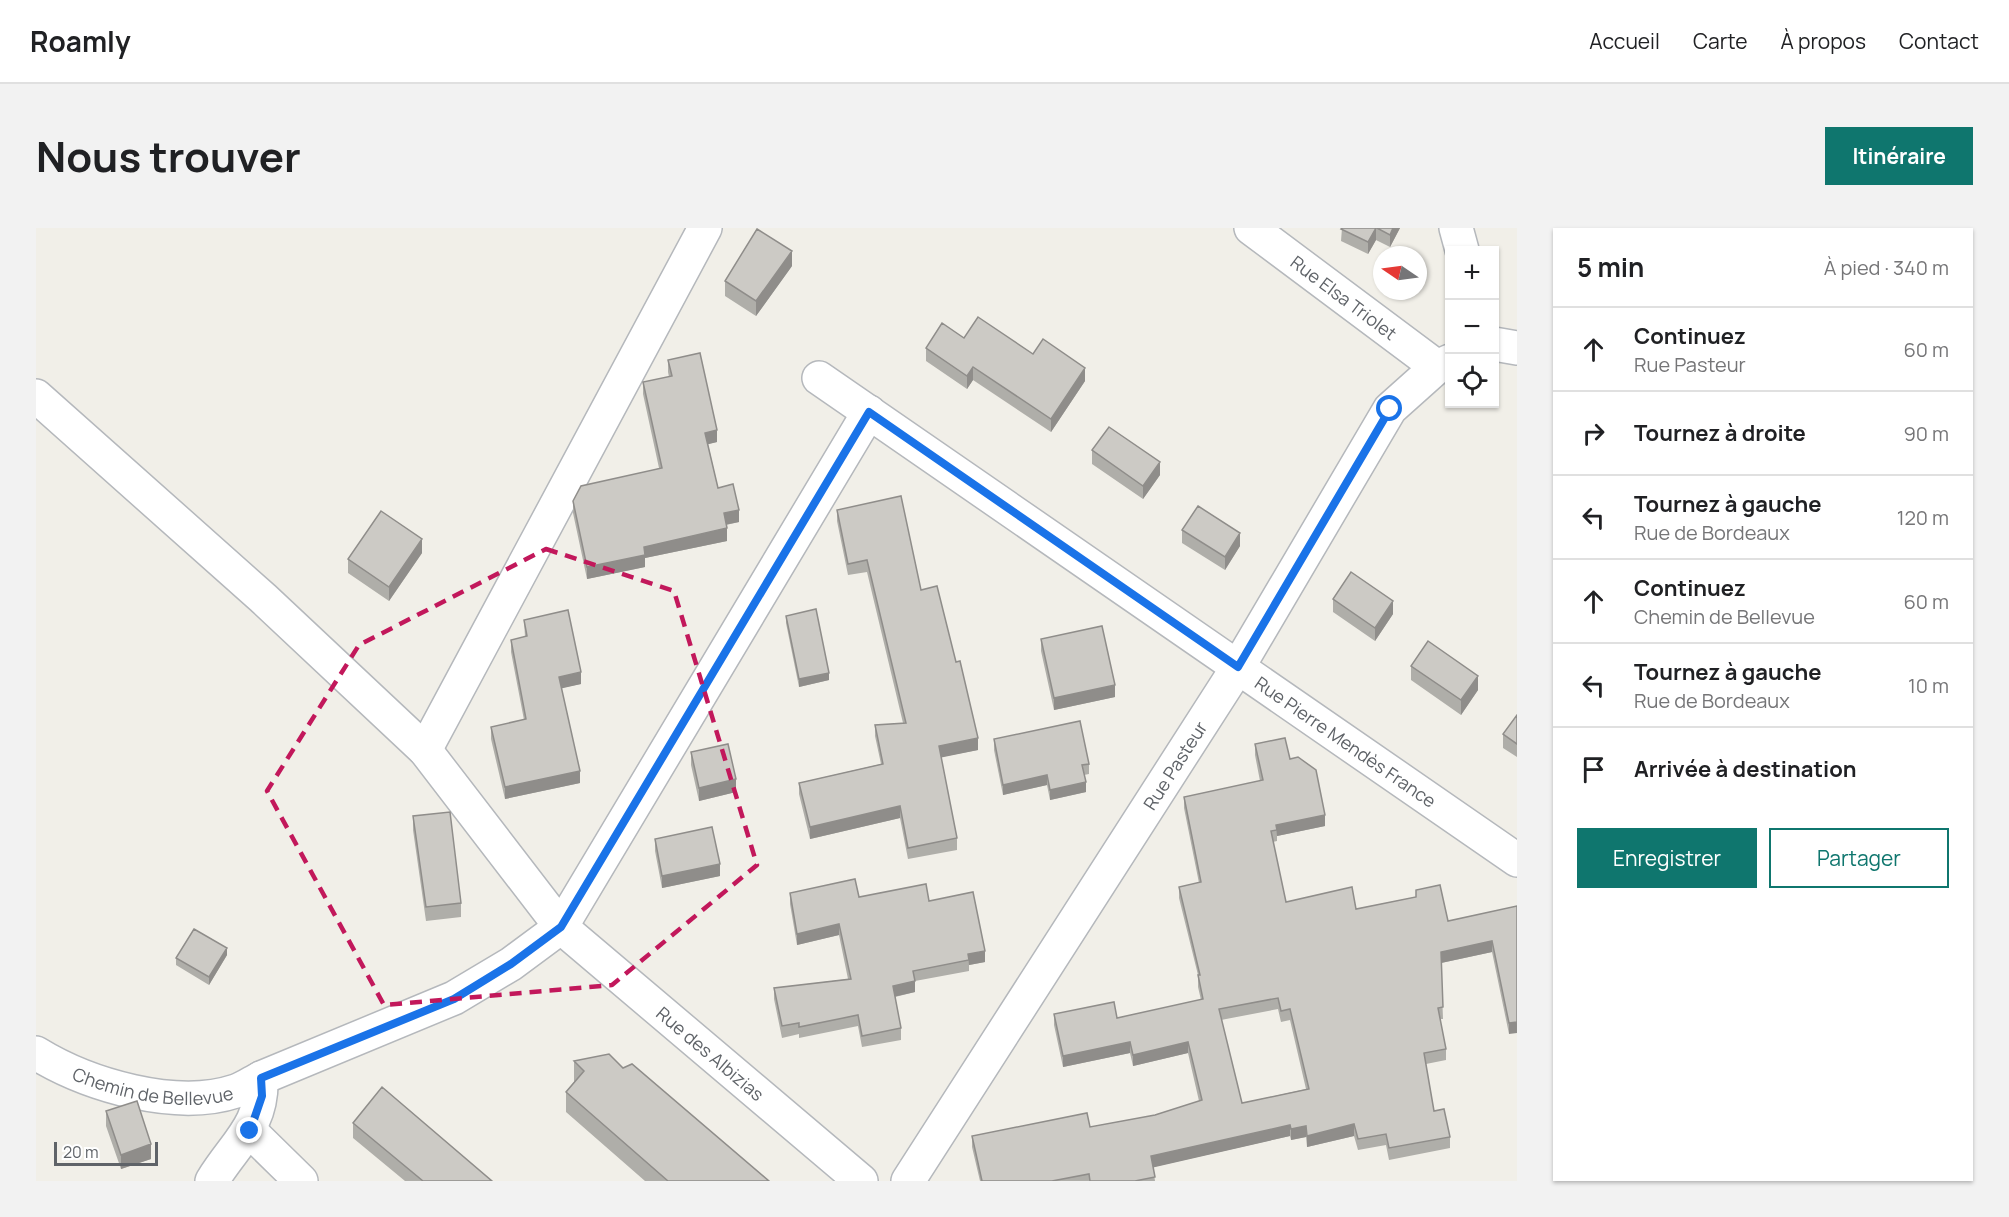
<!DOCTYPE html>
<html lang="fr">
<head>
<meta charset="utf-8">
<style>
  :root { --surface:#fff; --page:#f2f2f2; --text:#202124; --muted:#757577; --line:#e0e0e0; --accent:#0f766e }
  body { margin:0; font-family:Manrope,sans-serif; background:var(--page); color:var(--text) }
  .controls { position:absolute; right:18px; top:18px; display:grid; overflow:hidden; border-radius:0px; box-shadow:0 2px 4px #0004 }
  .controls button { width:54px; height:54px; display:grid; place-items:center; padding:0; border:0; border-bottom:2px solid var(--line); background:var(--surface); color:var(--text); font:30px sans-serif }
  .compass { position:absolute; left:1337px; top:18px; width:54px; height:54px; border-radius:50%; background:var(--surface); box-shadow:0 2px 4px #0004; rotate:283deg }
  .scale { position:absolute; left:18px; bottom:15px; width:104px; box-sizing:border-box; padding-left:6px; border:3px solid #5f6368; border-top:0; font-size:16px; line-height:21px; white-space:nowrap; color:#5f6368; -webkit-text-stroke:4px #fff; paint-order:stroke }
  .stop { position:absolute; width:18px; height:18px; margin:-14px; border:4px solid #1a73e8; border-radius:50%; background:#fff }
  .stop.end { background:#1a73e8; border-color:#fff; box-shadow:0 2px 6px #0008 }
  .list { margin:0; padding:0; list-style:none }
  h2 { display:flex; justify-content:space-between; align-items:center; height:78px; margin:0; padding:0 24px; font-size:26px }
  h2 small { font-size:20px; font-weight:400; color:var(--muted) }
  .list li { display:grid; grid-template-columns:39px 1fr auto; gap:18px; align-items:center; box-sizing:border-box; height:84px; padding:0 24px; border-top:2px solid var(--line) }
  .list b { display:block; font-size:22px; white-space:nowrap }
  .list p { margin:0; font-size:20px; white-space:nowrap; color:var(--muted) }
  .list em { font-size:20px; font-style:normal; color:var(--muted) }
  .actions { display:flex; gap:12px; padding:18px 24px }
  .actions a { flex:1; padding:14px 0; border:2px solid var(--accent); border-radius:0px; text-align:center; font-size:21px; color:var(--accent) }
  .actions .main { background:var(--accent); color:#fff }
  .icon { flex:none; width:33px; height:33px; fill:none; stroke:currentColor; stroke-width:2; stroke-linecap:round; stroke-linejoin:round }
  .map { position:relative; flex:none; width:1481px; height:953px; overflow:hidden; border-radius:0px }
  header { display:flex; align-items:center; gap:36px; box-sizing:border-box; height:84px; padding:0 30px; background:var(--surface); border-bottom:2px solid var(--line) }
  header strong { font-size:28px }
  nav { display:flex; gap:33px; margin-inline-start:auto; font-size:21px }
  .intro { display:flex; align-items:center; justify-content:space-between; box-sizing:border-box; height:144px; padding:0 36px }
  h1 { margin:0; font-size:42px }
  .button { padding:15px 27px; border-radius:0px; background:var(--accent); color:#fff; font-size:21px; font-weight:700 }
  main { display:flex; gap:36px; padding:0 36px }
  aside { flex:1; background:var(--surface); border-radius:0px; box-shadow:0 2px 4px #0004 }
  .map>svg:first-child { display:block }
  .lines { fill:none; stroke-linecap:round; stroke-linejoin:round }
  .minor-casing { stroke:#b5b8bc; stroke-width:36 }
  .minor { stroke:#fff; stroke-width:33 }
  .wall { fill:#afaea9; fill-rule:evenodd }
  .shaded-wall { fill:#8f8d8a }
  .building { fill:#cccac5; stroke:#8f8d8a; stroke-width:1.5; fill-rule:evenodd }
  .route { stroke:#1a73e8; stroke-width:8 }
  .marked { fill:none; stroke:#c2185b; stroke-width:4.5; stroke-dasharray:12 8; stroke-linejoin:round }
  .labels { text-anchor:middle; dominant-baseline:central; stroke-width:4.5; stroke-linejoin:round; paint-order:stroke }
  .street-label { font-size:18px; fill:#5f6368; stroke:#fff }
</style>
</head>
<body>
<header>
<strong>Roamly</strong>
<nav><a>Accueil</a><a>Carte</a><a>À propos</a><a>Contact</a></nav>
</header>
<div class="intro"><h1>Nous trouver</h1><a class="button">Itinéraire</a></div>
<main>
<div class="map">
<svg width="1481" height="953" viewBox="0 0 1481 953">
  <rect width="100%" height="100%" fill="#f1efe8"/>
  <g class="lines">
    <!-- minor casing -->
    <g class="minor-casing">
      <g id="minor">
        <path id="s1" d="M1215,0L1401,139"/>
        <path d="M1420,0L1426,22"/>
        <path d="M1458,116L1481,120"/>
        <path id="s2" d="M783,150L1481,632"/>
        <path id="s3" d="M0,168L227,370L389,522L525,699L825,953"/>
        <path d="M389,522L669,0"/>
        <path id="s4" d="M0,825C52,857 140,883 200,863C209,860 217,854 225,850L418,770L475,736L525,699L833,184"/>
        <path d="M214,903L265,953"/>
        <path d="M176,953C199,915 227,898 225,850"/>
        <path id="s5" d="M872,953L1202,439L1354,181L1401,139L1414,133"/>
      </g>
    </g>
    <!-- minor -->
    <use href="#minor" class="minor"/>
  </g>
  <!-- wall -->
  <path class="wall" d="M1306,0H1364L1354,19L1340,12L1332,26L1305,13Z
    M756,38L720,88L689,68V53Z
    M928,110L997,126L1049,153L1015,204L937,152L931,161L890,133V120Z
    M632,132L681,214L672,216L682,260L703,294L690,297L691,313L609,330V339L551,351L537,285V273L623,240L607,166V154L633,149L632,144Z
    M1056,222L1124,247L1107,271L1056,236Z
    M801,282L885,362L942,522L905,529L921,610V622L872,631L864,590L774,611L763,566V555L845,536L839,508V497L867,495L831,344L812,347L801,293Z
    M1146,302L1204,318L1189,342L1146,315Z
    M386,325L353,373L312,345V331Z
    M1297,371L1357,386L1339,413L1297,384Z
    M750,388L793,452L763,459L750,395Z
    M488,392L545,456L525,460L544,555L469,571L455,511V499L488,492L475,424V412L489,409Z
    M1005,411L1079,469L1018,482L1005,423Z
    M1375,438L1442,462L1425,487L1375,452Z
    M1481,487V529L1467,520V506Z
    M958,511L1053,536V546L1048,547L1050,564L1014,572L1011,557L967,567L958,522Z
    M1219,516L1254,531L1289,598L1241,608V613L1237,614L1250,674L1320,681L1380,669V662L1412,693L1481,678L1473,806L1456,724L1405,735L1407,791H1404L1410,821V832L1390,836L1398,883L1414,909V920L1353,932L1350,917L1322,922L1318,908L1271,919L1270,909L1255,912L1254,908L1117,939L1119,953H944L936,919V908L1054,899L1119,887L1163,873L1152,825L1097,838L1094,825L1027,839L1018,797V786L1081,790L1165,772L1162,759V747L1143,670V659L1163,655L1148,580V569L1224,553L1219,527ZM1242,781L1245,794L1254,792L1270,861L1206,875L1185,792Z
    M655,524L700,564L663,573L655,537Z
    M377,588L425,675V689L390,693L377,602Z
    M619,611L684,648L626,660L619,623Z
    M754,665L893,673L949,734L933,737V743L879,753V764L859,769L865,800V812L826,819L822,798L763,810V806L746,810L738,771V760L812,751L803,707L761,717L754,676Z
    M191,727L173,757L140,737V730Z
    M538,833L587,840L733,953H609L530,884V864L538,854Z
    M70,883L115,931L85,941L70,898Z
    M317,895L456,953H369L317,910Z"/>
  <!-- shaded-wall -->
  <path class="shaded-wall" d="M1340,0V12L1332,26V14Z
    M1357,0H1364L1354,19V7Z
    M756,23V38L720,88V73Z
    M937,139V152L931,161V148Z
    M1049,140V153L1015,204V191Z
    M681,202V214L669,217V205Z
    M1124,234V247L1107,271V258Z
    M703,282V294L688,297V285Z
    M691,300V313L609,330V339L551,351V339L608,319Z
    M1204,305V318L1189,342V329Z
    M386,311V325L353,373V359Z
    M1357,373V386L1339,413V400Z
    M545,444V456L523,461V449Z
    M793,445V452L763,459V451Z
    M1442,448V462L1425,487V472Z
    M1079,457V469L1018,482V470Z
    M942,510V522L903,530V518Z
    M544,543V555L469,571V559Z
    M1011,547V557L967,567V557Z
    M700,551V564L663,573V560Z
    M1050,554V564L1014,572V562Z
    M864,578V590L774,611V599Z
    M1289,587V598L1241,608L1240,597Z
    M684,636V648L626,660V648Z
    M803,696V707L761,717V706Z
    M1456,713V724L1405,735V724Z
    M191,720V727L173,757V749Z
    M949,723V734L933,737L932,726Z
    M879,753V764L857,769V758Z
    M1481,794V805L1473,806V795Z
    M1094,814V825L1027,839V828Z
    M1152,814V825L1097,838V827Z
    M1318,896V908L1271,919V908Z
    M1254,897V908L1115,940V928Z
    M1270,898V909L1255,912V901Z
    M115,916V931L85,941V927Z"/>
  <!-- building -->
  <path class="building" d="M1306,0H1340L1332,14L1305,1Z
    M1341,0H1357L1354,7Z
    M721,1L756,23L720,73L689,53Z
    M942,89L997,126L1007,111L1049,140L1015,191L937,139L931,148L890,120L906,95L928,110Z
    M664,125L681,202L669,205L682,260L697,256L703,282L688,285L691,300L608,319L609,327L551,339L537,273L545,258L626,240L607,154L636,148L632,132Z
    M1073,199L1124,234L1107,258L1056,222Z
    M865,268L885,362L901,358L920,434L924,433L942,510L903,518L921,610L872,620L864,578L774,599L763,555L847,536L839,497L870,495L831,332L812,336L801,282Z
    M1162,278L1204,305L1189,329L1146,302Z
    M345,283L386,311L353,359L312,331Z
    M1315,344L1357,373L1339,400L1297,371Z
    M780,381L793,445L763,451L750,388Z
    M532,382L545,444L523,449L544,543L469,559L455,499L490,491L475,412L491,408L488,392Z
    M1066,398L1079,457L1018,470L1005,411Z
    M1392,413L1442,448L1425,472L1375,438Z
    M1481,487V516L1467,506Z
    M1044,493L1053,536L1046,537L1050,554L1014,562L1011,547L967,557L958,511Z
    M1249,510L1254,531L1262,529L1280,542L1289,587L1240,597L1241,602L1235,603L1250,674L1316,659L1320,681L1380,669V662L1404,657L1412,693L1481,678V794L1473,795L1456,713L1405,724L1407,779L1402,780L1410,821L1388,825L1398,883L1408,881L1414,909L1353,920L1350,906L1322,911L1318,896L1271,908L1270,898L1255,901L1254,897L1115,928L1119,949L1099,953H1054L1053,946L1016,953H946L936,908L1051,885L1054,899L1119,887L1166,872L1152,814L1097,827L1094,814L1027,828L1018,786L1078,774L1081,790L1167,771L1162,747H1164L1143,659L1165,654L1148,569L1227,552L1219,516ZM1242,770L1245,783L1254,781L1273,861L1206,875L1183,781Z
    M692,516L700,551L663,560L655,524Z
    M414,584L425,675L390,679L377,588Z
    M676,599L684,636L626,648L619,611Z
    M819,651L823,669L890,656L893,673L937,664L949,723L932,726L933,732L877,743L879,753L857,758L865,800L826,808L822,787L763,799V795L746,798L738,760L815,751L803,696L761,706L754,665Z
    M158,701L191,720L173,749L140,730Z
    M573,826L587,840L596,836L733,953H632L530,864L548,843L538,833Z
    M346,859L456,953H387L317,895Z
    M101,873L115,916L85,927L70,883Z"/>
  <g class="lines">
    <!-- route -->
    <path class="route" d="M214,903L226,868L225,850L418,771L475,736L525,699L833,184L1202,439L1354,181"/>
  </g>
  <!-- marked area -->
  <path class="marked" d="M510,321L638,363L721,637L576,757L348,777L231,563L323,417Z"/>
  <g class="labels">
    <!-- street labels -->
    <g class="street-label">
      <text stroke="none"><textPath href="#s1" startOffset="116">Rue Elsa Triolet</textPath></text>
      <text stroke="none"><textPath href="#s2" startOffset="640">Rue Pierre Mendès France</textPath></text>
      <text stroke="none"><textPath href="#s5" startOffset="494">Rue Pasteur</textPath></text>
      <text stroke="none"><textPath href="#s3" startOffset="945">Rue des Albizias</textPath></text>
      <text stroke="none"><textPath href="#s4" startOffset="124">Chemin de Bellevue</textPath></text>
    </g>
  </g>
</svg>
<div class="controls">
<button>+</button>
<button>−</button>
<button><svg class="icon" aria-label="locate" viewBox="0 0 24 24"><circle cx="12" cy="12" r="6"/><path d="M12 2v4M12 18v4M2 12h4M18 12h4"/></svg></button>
</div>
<svg class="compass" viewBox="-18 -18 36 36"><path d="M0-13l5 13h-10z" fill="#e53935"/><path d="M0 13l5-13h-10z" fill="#757577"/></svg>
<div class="scale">20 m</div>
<div class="stop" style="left:1354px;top:181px"></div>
<div class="stop end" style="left:214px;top:903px"></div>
</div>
<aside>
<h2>5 min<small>À pied · 340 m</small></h2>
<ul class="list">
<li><svg class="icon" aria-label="ahead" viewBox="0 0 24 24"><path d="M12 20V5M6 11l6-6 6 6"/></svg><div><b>Continuez</b><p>Rue Pasteur</p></div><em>60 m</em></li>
<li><svg class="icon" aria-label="right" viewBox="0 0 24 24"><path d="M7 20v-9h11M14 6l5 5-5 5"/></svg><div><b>Tournez à droite</b></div><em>90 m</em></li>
<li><svg class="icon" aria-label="left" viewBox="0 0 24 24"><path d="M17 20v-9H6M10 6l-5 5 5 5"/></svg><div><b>Tournez à gauche</b><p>Rue de Bordeaux</p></div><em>120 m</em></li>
<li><svg class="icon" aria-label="ahead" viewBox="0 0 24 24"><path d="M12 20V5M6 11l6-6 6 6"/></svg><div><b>Continuez</b><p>Chemin de Bellevue</p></div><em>60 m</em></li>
<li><svg class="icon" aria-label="left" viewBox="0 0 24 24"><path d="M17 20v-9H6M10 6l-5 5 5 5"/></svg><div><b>Tournez à gauche</b><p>Rue de Bordeaux</p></div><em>10 m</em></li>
<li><svg class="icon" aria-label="arrive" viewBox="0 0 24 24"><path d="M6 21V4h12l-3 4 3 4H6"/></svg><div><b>Arrivée à destination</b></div></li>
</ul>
<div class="actions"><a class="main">Enregistrer</a><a>Partager</a></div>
</aside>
</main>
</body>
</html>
